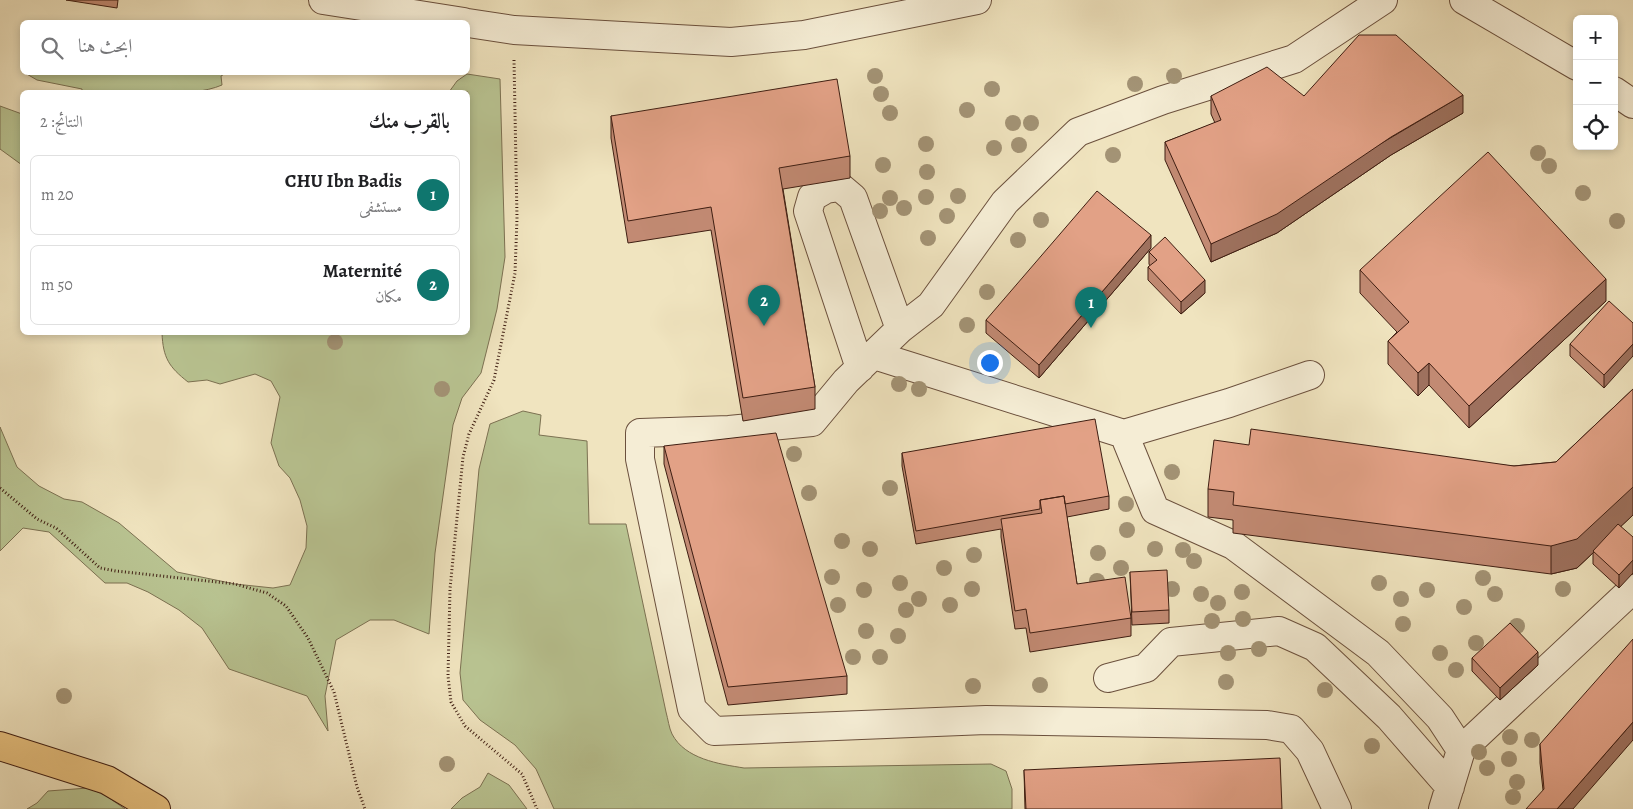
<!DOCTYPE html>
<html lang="ar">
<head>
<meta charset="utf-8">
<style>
  :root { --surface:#fff; --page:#f2f2f2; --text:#202124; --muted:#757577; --line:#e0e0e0; --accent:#0f766e }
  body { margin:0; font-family:Alegreya,Amiri,serif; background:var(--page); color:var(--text); direction:rtl }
  .controls { position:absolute; right:15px; top:15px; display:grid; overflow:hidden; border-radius:8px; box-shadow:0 2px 8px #0003 }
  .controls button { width:45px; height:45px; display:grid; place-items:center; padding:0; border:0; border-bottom:1px solid var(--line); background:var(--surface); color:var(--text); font:25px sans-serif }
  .you { position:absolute; left:989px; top:362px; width:18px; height:18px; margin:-12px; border:4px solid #fff; border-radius:50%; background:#1a73e8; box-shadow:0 0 0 8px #1a73e833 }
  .badge { display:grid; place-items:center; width:32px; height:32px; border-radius:50%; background:var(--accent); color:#fff; font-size:16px; font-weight:700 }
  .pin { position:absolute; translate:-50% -41px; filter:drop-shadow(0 1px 2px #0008) }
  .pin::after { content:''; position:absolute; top:26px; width:18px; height:15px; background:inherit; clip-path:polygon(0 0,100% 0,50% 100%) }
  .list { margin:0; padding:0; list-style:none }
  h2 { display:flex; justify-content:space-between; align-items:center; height:65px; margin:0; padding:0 20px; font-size:21px }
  h2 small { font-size:16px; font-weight:400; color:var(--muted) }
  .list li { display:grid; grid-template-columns:32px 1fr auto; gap:15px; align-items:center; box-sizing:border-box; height:80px; margin:0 10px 10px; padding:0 10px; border:1px solid var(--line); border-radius:8px }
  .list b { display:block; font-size:19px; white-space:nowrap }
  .list p { margin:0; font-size:16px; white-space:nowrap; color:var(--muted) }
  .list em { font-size:16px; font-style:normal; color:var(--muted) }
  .icon { flex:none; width:28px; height:28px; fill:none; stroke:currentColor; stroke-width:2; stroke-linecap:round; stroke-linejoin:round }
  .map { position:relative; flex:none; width:1633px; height:809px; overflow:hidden; direction:ltr }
  .search { position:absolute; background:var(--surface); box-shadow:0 2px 8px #0003; left:20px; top:20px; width:450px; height:55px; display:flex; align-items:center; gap:12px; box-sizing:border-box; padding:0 18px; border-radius:8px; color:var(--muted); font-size:19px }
  .panel { position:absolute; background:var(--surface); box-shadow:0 2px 8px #0003; left:20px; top:90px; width:450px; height:245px; border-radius:8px; direction:rtl }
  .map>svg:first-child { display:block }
  .green { fill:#b9c492; stroke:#7c7152 }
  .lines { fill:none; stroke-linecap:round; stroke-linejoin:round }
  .minor-casing { stroke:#6b503d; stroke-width:30 }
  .primary-casing { stroke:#3f1e12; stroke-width:30 }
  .path { stroke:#3f1e12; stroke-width:3; stroke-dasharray:1 2.5; stroke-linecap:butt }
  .minor { stroke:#f5edd5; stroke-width:28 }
  .primary { stroke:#e8c280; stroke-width:28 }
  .tree { fill:#a39375 }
  .wall { fill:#c28a73; stroke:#3f1e12 }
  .shaded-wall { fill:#9e715e; stroke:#3f1e12 }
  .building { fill:#e2a186; stroke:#3f1e12 }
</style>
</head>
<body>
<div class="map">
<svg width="1633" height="809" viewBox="0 0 1633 809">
  <rect width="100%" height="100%" fill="#f0e4bf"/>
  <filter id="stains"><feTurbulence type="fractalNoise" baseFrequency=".004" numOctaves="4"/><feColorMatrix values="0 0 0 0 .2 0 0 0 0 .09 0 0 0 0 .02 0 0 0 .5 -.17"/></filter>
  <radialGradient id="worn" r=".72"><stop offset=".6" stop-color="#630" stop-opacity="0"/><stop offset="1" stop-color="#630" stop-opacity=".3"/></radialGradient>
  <!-- green -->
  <path class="green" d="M25,73H226L221,76L222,85C190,99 119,93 82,92V89L37,80Z
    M467,74L500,79L505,257L497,309L481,373L462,398L453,425L435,553L429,634L394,620H370L336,640L325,696L328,731L307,696L229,669L202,628L179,610L148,592L127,583H105L49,532L23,528L0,551V427L17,467L39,486L64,499L82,502L119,523L177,572L235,584L273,588L290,585L306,548L307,526L300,500L290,478L279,466L271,443L280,397L271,381L255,374L220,384L207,380L188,382C169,367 163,358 162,333L468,332V92H449L457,81Z
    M0,106L22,114V165L0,149Z
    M523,411L541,415L539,435L587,441L589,524H626L666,712C668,719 669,728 672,734C685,759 719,764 744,768L991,764L1006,771L1012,789V809H554L536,769L515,745L480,720L463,700L460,673L479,469L490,424Z
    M488,773L509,785L527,809H451L462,798L480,787Z
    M88,788L105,795L125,809H27L37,803L48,791Z"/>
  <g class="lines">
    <!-- minor casing -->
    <g class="minor-casing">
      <path id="minor" d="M323,0L464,22
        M1464,0L1577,66
        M468,23L514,30L731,42L804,35L977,0
        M1614,91L1633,104
        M874,355L1124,434L1155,510L1233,545L1378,653L1440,718L1461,750L1443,809
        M860,368L808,211L812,197L826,189L840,187L853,198L900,329
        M1124,434L1229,403L1310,375
        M1108,678L1146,668L1171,642L1279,631L1315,647L1389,717L1450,787
        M1461,750L1633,589
        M1337,809L1310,751L1291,729L1267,725L986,720L714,731L692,709L640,459V433L729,430L812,422L846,381L900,329L931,305L1005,202L1078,132L1163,100L1294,59L1383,0"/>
    </g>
    <!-- primary casing -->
    <g class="primary-casing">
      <path id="primary" d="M0,746L107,780L156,809"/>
    </g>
    <!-- path -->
    <path class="path" d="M514,60L517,218L515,273L494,380L469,434L463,457L450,589L448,676L451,702L465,726L522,774L537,809
      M0,488L37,519L56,528L100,568L116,571L235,584L267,593L286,606L308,638L334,692L357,787L365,809"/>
    <!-- minor -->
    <use href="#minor" class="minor"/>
    <!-- primary -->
    <use href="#primary" class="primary"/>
  </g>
  <!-- trees -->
  <g class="tree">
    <circle cx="875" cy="76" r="8"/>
    <circle cx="1174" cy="76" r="8"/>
    <circle cx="1135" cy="84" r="8"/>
    <circle cx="992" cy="89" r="8"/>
    <circle cx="881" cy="94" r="8"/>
    <circle cx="967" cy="110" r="8"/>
    <circle cx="890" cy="113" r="8"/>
    <circle cx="1013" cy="123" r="8"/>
    <circle cx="1031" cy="123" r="8"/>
    <circle cx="926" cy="144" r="8"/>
    <circle cx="1019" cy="145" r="8"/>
    <circle cx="994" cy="148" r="8"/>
    <circle cx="1538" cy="153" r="8"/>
    <circle cx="1113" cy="155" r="8"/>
    <circle cx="883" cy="165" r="8"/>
    <circle cx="1549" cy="166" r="8"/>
    <circle cx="927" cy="172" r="8"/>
    <circle cx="1583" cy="193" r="8"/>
    <circle cx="958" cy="196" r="8"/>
    <circle cx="926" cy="197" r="8"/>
    <circle cx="890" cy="198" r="8"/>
    <circle cx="904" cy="208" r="8"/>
    <circle cx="880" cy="211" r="8"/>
    <circle cx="947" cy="216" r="8"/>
    <circle cx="1041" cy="220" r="8"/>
    <circle cx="1617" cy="221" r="8"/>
    <circle cx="928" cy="238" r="8"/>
    <circle cx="1018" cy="240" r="8"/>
    <circle cx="987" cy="292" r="8"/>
    <circle cx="967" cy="325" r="8"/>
    <circle cx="335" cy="342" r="8"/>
    <circle cx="899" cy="384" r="8"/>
    <circle cx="442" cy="389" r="8"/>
    <circle cx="919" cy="389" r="8"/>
    <circle cx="794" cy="454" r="8"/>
    <circle cx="1172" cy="472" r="8"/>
    <circle cx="890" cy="488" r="8"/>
    <circle cx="809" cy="493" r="8"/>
    <circle cx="1126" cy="504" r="8"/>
    <circle cx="1127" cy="530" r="8"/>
    <circle cx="842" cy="541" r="8"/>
    <circle cx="870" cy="549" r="8"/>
    <circle cx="1155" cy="549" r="8"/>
    <circle cx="1183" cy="550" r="8"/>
    <circle cx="1098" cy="553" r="8"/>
    <circle cx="974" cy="555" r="8"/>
    <circle cx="1194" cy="561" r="8"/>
    <circle cx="944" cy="568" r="8"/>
    <circle cx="1121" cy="568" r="8"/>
    <circle cx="832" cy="577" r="8"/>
    <circle cx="1483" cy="578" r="8"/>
    <circle cx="1097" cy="581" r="8"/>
    <circle cx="900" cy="583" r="8"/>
    <circle cx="1379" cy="583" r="8"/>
    <circle cx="972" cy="589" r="8"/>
    <circle cx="1172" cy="589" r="8"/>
    <circle cx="1563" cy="589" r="8"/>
    <circle cx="864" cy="590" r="8"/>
    <circle cx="1427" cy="590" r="8"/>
    <circle cx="1242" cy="592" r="8"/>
    <circle cx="1201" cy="594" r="8"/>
    <circle cx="1495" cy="594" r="8"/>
    <circle cx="919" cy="599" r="8"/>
    <circle cx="1401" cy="599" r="8"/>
    <circle cx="1218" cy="603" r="8"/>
    <circle cx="838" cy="605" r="8"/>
    <circle cx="950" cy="605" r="8"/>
    <circle cx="1464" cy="607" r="8"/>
    <circle cx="906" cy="610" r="8"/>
    <circle cx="1243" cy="619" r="8"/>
    <circle cx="1212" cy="621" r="8"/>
    <circle cx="1403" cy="624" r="8"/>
    <circle cx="1517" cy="626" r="8"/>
    <circle cx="866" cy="631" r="8"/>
    <circle cx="898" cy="636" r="8"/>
    <circle cx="1476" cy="643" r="8"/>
    <circle cx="1259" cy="649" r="8"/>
    <circle cx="1228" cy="653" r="8"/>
    <circle cx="1440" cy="653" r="8"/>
    <circle cx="853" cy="657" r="8"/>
    <circle cx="880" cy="657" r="8"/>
    <circle cx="1456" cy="670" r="8"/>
    <circle cx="1226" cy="682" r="8"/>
    <circle cx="1040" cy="685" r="8"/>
    <circle cx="973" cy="686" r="8"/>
    <circle cx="1325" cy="690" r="8"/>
    <circle cx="64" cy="696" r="8"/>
    <circle cx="1510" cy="737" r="8"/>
    <circle cx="1532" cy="740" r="8"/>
    <circle cx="1372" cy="746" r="8"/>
    <circle cx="1479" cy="752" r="8"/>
    <circle cx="1509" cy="759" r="8"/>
    <circle cx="447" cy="764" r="8"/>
    <circle cx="1487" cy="768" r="8"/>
    <circle cx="1517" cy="782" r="8"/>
    <circle cx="1513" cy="797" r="8"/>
  </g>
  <!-- wall -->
  <path class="wall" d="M66,0H118L117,8Z
    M1211,96H1304L1463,113L1391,155L1277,233L1211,262L1165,160V142L1215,123L1211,114Z
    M611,116L850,156V178L783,189L815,387V409L743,421L711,230L628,243L611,138Z
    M1151,248L1039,378L986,333V320Z
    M1149,252L1205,293L1181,314L1148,280V267L1150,266L1149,264Z
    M1360,270L1606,301L1469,428L1429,385L1418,396L1388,364V341L1397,332L1360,293Z
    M1633,323L1604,388L1570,356V344Z
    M1633,389V515L1621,526L1619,588L1593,564V553L1577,568L1551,574L1233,533V520L1208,517V489L1249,445L1514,466L1556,462Z
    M664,446L847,676V694L728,705L664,464Z
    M902,453L1109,496V509L1067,517L1077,584L1131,618V636L1030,652L1026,628L1015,629L1001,537V529L916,544L902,466Z
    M1130,572L1169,610V623L1132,625Z
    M1472,658L1538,665L1500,700L1472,671Z
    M1633,740L1543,790L1540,763V744Z
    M1024,770L1282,809H1025Z"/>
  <!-- shaded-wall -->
  <path class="shaded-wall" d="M1463,95V113L1391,155L1277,233L1211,262V244Z
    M1151,235V248L1039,378V365Z
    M1606,279V301L1469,428V406Z
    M1205,280V293L1181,314V302Z
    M1633,344V356L1604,388V375Z
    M1429,363V385L1418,396V373Z
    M1633,487V515L1577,568L1551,574V546Z
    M1633,560V573L1619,588V575Z
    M1538,652V665L1500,700V688Z
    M1633,722V740L1573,809H1557Z"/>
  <!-- building -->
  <path class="building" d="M1359,35H1396L1463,95L1391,137L1277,214L1211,244L1165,142L1221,120L1211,96L1267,67L1304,96Z
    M837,79L850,156L779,168L815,387L743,398L711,207L628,221L611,116Z
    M1488,152L1606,279L1469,406L1429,363L1418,373L1388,341L1409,322L1360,270Z
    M1097,191L1151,235L1039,365L986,320Z
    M1165,237L1205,280L1181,302L1148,267L1157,260L1149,252Z
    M1609,301L1633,323V344L1604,375L1570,344Z
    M1633,389V487L1577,539L1551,546L1233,505L1234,492L1208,489L1214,440L1249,445L1251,429L1514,466L1556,462Z
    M1095,419L1109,496L1065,504L1064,496L1040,500V509L916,531L902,453Z
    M776,433L847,676L728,687L664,446Z
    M1064,496L1077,584L1125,577L1131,618L1030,633L1026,609L1015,611L1001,519L1042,513L1040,500Z
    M1618,524L1633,537V560L1619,575L1593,551Z
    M1167,570L1169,610L1132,612L1130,572Z
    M1510,623L1538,652L1500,688L1472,658Z
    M1633,639V722L1557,809H1526L1544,789L1540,744Z
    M1280,758L1282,809H1026L1024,770Z"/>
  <rect width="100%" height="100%" filter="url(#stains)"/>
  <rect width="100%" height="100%" fill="url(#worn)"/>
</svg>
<div class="controls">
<button>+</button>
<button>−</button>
<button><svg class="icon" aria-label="locate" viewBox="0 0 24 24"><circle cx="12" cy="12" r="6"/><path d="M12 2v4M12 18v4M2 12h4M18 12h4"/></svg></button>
</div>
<div class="you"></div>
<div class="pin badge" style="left:1091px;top:328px">1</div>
<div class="pin badge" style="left:764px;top:326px">2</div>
<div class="search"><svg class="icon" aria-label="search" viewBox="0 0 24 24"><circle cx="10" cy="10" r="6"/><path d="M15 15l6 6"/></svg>ابحث هنا</div>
<section class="panel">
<h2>بالقرب منك<small>النتائج: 2</small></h2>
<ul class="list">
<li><span class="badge">1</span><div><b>CHU Ibn Badis</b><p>مستشفى</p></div><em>20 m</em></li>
<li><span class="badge">2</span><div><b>Maternité</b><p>مكان</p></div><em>50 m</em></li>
</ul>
</section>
</div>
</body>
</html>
